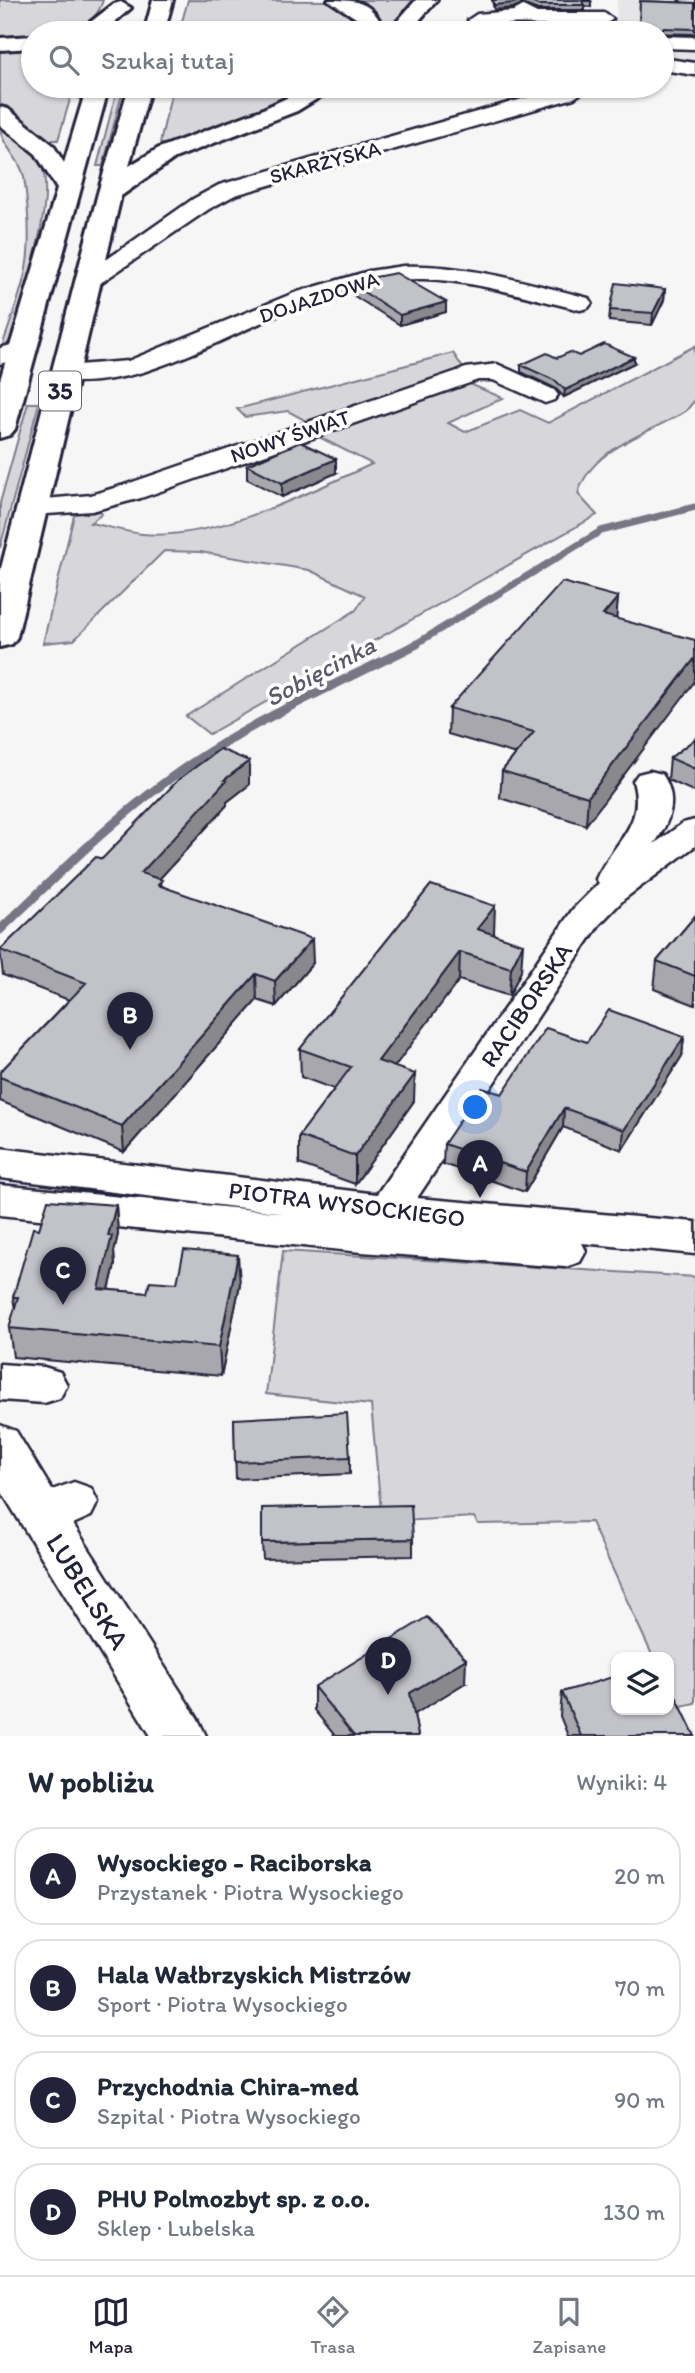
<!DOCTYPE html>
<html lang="pl">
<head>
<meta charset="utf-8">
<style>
  :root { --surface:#fff; --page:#f6f6f7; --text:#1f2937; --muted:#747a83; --line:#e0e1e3; --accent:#22223b }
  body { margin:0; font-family:Itim,sans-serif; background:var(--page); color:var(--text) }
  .controls { position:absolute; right:21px; bottom:21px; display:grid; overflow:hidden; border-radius:14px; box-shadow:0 2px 5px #0004 }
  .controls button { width:63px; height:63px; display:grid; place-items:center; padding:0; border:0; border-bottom:2px solid var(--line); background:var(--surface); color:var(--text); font:35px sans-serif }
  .you { position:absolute; left:476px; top:1108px; width:24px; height:24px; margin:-18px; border:5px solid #fff; border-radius:50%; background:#1a73e8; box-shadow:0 0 0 10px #1a73e833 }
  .badge { display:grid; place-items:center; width:46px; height:46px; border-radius:50%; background:var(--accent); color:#fff; font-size:23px; font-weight:700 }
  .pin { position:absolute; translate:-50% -58px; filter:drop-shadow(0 2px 4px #0008) }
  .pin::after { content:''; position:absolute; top:37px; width:24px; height:21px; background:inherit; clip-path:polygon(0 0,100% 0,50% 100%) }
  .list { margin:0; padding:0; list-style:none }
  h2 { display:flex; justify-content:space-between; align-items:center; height:91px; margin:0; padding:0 28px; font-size:30px }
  h2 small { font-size:23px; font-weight:400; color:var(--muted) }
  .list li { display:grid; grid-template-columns:46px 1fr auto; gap:21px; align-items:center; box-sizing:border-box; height:98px; margin:0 14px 14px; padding:0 14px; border:2px solid var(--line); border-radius:28px }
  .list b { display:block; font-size:26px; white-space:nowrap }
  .list p { margin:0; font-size:23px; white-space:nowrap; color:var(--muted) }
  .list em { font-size:23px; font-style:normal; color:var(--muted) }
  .icon { flex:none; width:38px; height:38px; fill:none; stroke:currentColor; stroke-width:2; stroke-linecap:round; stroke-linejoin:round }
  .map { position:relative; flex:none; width:695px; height:1736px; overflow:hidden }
  .search { position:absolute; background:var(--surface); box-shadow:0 2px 5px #0004; left:21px; right:21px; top:21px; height:77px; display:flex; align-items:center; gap:18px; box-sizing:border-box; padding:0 24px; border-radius:38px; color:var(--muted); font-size:26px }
  .sheet { height:539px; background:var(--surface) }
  nav { display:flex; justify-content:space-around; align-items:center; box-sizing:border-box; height:98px; border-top:2px solid var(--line); background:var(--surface); font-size:19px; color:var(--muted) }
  nav a { display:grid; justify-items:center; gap:4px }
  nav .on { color:var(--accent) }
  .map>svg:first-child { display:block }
  .built { fill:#e6e6e9 }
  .green { fill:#d7d7db; stroke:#7c7c8b; stroke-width:2 }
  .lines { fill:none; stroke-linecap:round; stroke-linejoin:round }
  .stream-far1 { stroke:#767685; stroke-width:7 }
  .stream { stroke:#767685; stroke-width:9 }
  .minor-casing { stroke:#22223b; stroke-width:5 }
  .major-casing { stroke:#22223b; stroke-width:6 }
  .minor { fill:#fff; fill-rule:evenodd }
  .major { fill:#fff; fill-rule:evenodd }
  .wall { fill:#a7a7ad; stroke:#22223b; stroke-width:2 }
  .shaded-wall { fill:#88888d; stroke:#22223b; stroke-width:2 }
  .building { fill:#c2c2c9; stroke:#22223b; stroke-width:2 }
  .labels { text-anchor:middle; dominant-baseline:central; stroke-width:7; stroke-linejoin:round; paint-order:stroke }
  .far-street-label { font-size:21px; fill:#22223b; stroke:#fff }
  .shield { fill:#fff; stroke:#646476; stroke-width:2 }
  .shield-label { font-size:23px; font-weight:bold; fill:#22223b }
  .street-label { font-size:24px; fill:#22223b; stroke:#fff }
  .water-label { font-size:26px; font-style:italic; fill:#5a5a6d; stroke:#fff }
  .near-street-label { font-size:28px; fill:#22223b; stroke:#fff }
</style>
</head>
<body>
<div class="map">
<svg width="695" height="1736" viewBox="0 0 695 1736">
  <rect width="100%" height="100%" fill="#f6f6f7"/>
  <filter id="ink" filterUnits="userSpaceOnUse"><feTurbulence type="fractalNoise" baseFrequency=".0143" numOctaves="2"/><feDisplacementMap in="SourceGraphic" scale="14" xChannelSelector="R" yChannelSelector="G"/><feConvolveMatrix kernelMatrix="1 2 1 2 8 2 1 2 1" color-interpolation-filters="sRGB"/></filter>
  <g filter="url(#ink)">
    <!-- built -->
    <path class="built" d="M617,0H695V74L662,68V33H616Z"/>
    <!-- green -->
    <path class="green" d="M0,0H103C94,32 61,33 33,33V40L0,42Z
      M188,0L330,1L360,16L363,29L360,33H186L181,25Z
      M350,0H415L386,33H376L380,22L367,8Z
      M33,45V86H74L58,140H47L0,105V47Z
      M118,86H124L103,166H97Z
      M173,86H312L276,106L172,148L160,143Z
      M0,125C14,136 32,146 40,162C59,196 21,304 9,342L2,347C10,322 21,295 26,269C31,242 28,205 24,177C20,156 0,146 0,125Z
      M695,346V400L686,411C649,434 591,447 578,494L597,515L209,734L186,716L356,610L365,596L309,570L200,552L164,551L74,640L43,643L75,511L97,507L102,514L90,523C107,526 125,532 142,534C214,541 308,493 372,464L313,434L470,384L503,398L448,423L465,432L520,410L548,423Z
      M453,353L467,374L308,422L288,411L245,417L237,409Z
      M28,403H39L0,548V503Z
      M283,1251L695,1277V1703L676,1707L669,1692V1657H653L591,1522L478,1524L474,1517L382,1522L371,1405L266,1394Z"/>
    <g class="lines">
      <!-- stream-far1 -->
      <path class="stream-far1" d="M414,645L601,531L695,507"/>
      <!-- stream -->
      <path class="stream" d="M0,930C61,871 121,811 192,763C262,716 342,682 417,644"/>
      <!-- minor casing -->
      <g class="minor-casing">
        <path id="minor" d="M680,0H695V7Z
          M523,6L537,13H604L613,19L604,25H535C518,20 478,31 468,20L477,14L514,11Z
          M662,36L695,37V49L662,48Z
          M662,58L695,63V75L662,70Z
          M568,86H592L574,98L235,195L209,209L96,286H80L76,281L193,199L219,185Z
          M403,266C466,264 528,283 588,298L592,303L588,308L580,310C529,298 477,281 424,279C324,277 236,343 143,372C117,379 83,386 56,379L52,374L56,369L65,366L128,361L294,293L369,271Z
          M25,341L34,343L37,348L34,353L0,364V348Z
          M497,364L554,390L558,395L554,400L545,403L493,380H478L141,498L92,511L32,515L22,513L18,507L22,501L91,495L121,486L466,368Z
          M650,771L662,774C679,799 670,822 654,844L683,823L695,820V846L624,899L599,925L417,1198L695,1222V1254L582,1243L586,1251L580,1262L565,1267L361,1252L0,1215V1185L284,1213L0,1178V1148L377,1194L573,909L599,883L596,879C613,842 646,826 633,781L638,774Z
          M0,1364L44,1367L60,1372L67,1385L60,1398L44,1403L0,1400Z
          M0,1425L16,1431L52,1490L74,1482L91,1488L98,1502L91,1516L73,1524L198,1719L206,1736H151L0,1489Z"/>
      </g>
      <!-- major casing -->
      <g class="major-casing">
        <path id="major" d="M153,0H173L164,33H144Z
          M328,0C353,0 370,0 382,25L378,33H358L362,25L359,20Z
          M416,0H437L408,33H387Z
          M121,2L131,8L102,33H68L71,29L88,24L114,4Z
          M33,36V48L0,50V38Z
          M87,86H109L15,429L10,435L0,438V380L57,189L36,154L0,125V107L8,109L53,145L64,163Z
          M129,86H151L129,166L159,148L261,110L312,86H338L297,111L175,158L121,196L17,637L12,644L0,647V572L98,193Z"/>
      </g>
      <!-- minor -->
      <use href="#minor" class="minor"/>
      <!-- major -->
      <use href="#major" class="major"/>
    </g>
    <!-- wall -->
    <path class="wall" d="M492,0H590L591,1V7L584,6V10H538L522,4L513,8L494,10Z
      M640,1L695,3V34L639,33Z
      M469,86H510L506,97L468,95Z
      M348,282L446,302V312L400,325L348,292Z
      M665,289L664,300L652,325L609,321L610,310Z
      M579,356L634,363L564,397L555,388L521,372V365L557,358Z
      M247,465L336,473L282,497L247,479Z
      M618,597L616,618L586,825L500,798L502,771L516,754L448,734L449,708Z
      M695,739V792L668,780L670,758Z
      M249,785L227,802V805L159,879L162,886L313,963L276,1006L257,1000L124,1152L0,1101V1072L69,1000L3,975L0,950L102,859Z
      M431,885L494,933L493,934L521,971L509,996L459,980L394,1066L414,1101L355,1184L299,1164V1136L334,1089L301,1077L300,1049Z
      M695,916V1005L654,989L657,961Z
      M684,1037L682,1056L622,1150L563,1127L525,1192L443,1164L444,1144L502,1094L587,1042Z
      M116,1205L118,1234L114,1252L115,1265L109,1290L147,1293L177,1283L240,1284L221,1376L13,1357L9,1328L15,1310L13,1297L39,1229Z
      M234,1419L350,1457V1474L236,1479Z
      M413,1539V1556L263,1559L262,1542Z
      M465,1683L414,1714L418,1736H335L314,1710V1687Z
      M562,1692L695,1736H568L560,1716Z"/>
    <!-- shaded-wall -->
    <path class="shaded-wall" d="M519,0H522V4L513,8L494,10V5Z
      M665,289L664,300L652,325L653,313Z
      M446,302V312L400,325V315Z
      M634,357V363L564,397L565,390Z
      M336,459V473L282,497V483Z
      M618,597L616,623L603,615Z
      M695,658V681L586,825L588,797Z
      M249,761V785L227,802V805L142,898L141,873L224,780Z
      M495,906L494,933L476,956L477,929Z
      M312,939L313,963L276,1006L275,981Z
      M523,944L521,971L509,996L511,968Z
      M460,952L459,980L378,1089V1061Z
      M256,974L257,1000L124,1152L122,1126Z
      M684,1037L682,1056L622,1150L624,1130Z
      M415,1074L414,1101L355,1184V1156Z
      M564,1108L563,1127L525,1192L526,1172Z
      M116,1205L118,1234L114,1252L115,1265L102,1318L99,1289L108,1236Z
      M238,1255L240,1284L221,1376L219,1347Z
      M466,1659L465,1683L410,1717V1693Z"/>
    <!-- building -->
    <path class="building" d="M493,0H519L513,3L494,5Z
      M526,0H590L591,1H582L584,5H538Z
      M640,1L695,3V29L663,28L660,33L639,32Z
      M469,86H508L506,90L468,88Z
      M396,273L446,302L400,315L348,282Z
      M616,283L665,289L653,313L610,310Z
      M604,344L634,357L565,390L556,381L521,365L547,353L557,358L570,352L579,356Z
      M300,442L336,459L282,483L247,465Z
      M562,582L618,597L603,615L695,640V658L588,797L502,771L534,732L449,708Z
      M695,739V769L670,758Z
      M220,749L249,761L224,780L226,781L141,873L162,880L158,885L312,939L275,981L256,974L122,1126L0,1077V1072L86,983L0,950L96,857L102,859L179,779Z
      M431,885L495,906L477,929L523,944L511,968L460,952L378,1061L415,1074L355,1156L299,1136L351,1067L300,1049Z
      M695,916V976L657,961Z
      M609,1010L684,1037L624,1130L564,1108L526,1172L444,1144L482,1088L502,1094L546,1028L587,1042Z
      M48,1200L116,1205L108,1236H112L99,1289L147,1293L150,1281L177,1283L184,1250L238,1255L219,1347L9,1328L18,1297H13L33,1228L39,1229Z
      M347,1413L350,1457L235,1462L234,1419Z
      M411,1505L413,1539L262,1542V1508Z
      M427,1617L466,1659L410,1693L418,1736H354L314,1687Z
      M616,1676V1710H669V1682L695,1736H581L562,1692Z"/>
  </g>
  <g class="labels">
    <!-- far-street labels -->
    <g class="far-street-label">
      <text transform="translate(325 162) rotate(-15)">SKARŻYSKA</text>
      <text transform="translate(319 297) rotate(-18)">DOJAZDOWA</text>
      <text transform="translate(290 436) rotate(-19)">NOWY ŚWIAT</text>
    </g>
    <!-- shield labels -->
    <rect class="shield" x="39" y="371.5" width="42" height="39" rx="5"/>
    <g class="shield-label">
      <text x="60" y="391">35</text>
    </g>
    <!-- street labels -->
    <g class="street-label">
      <text transform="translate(526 1005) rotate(-56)">RACIBORSKA</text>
      <text transform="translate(347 1204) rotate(7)">PIOTRA WYSOCKIEGO</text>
    </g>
    <!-- water labels -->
    <g class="water-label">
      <text transform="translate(320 671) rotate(-28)">Sobięcinka</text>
    </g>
    <!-- near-street labels -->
    <g class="near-street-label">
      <text transform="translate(88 1591) rotate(58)">LUBELSKA</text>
    </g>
  </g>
</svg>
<div class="controls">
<button><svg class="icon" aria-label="layers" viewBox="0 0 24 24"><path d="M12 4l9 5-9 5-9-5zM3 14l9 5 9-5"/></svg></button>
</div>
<div class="you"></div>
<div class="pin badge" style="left:480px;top:1198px">A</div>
<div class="pin badge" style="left:130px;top:1050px">B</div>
<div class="pin badge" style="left:63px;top:1305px">C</div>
<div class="pin badge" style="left:388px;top:1695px">D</div>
<div class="search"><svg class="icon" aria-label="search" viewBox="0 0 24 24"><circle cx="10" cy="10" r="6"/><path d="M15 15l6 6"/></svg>Szukaj tutaj</div>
</div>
<section class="sheet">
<h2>W pobliżu<small>Wyniki: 4</small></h2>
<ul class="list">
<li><span class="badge">A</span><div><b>Wysockiego - Raciborska</b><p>Przystanek · Piotra Wysockiego</p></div><em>20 m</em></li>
<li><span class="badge">B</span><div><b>Hala Wałbrzyskich Mistrzów</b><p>Sport · Piotra Wysockiego</p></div><em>70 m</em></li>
<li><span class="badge">C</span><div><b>Przychodnia Chira-med</b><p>Szpital · Piotra Wysockiego</p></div><em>90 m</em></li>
<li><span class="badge">D</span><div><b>PHU Polmozbyt sp. z o.o.</b><p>Sklep · Lubelska</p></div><em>130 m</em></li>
</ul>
</section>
<nav>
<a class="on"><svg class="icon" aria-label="map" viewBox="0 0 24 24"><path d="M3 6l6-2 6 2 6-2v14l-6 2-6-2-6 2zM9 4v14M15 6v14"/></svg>Mapa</a>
<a><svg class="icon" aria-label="directions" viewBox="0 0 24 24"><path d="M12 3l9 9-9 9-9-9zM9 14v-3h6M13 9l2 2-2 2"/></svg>Trasa</a>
<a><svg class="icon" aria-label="saved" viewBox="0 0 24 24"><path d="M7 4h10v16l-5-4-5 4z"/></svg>Zapisane</a>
</nav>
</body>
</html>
